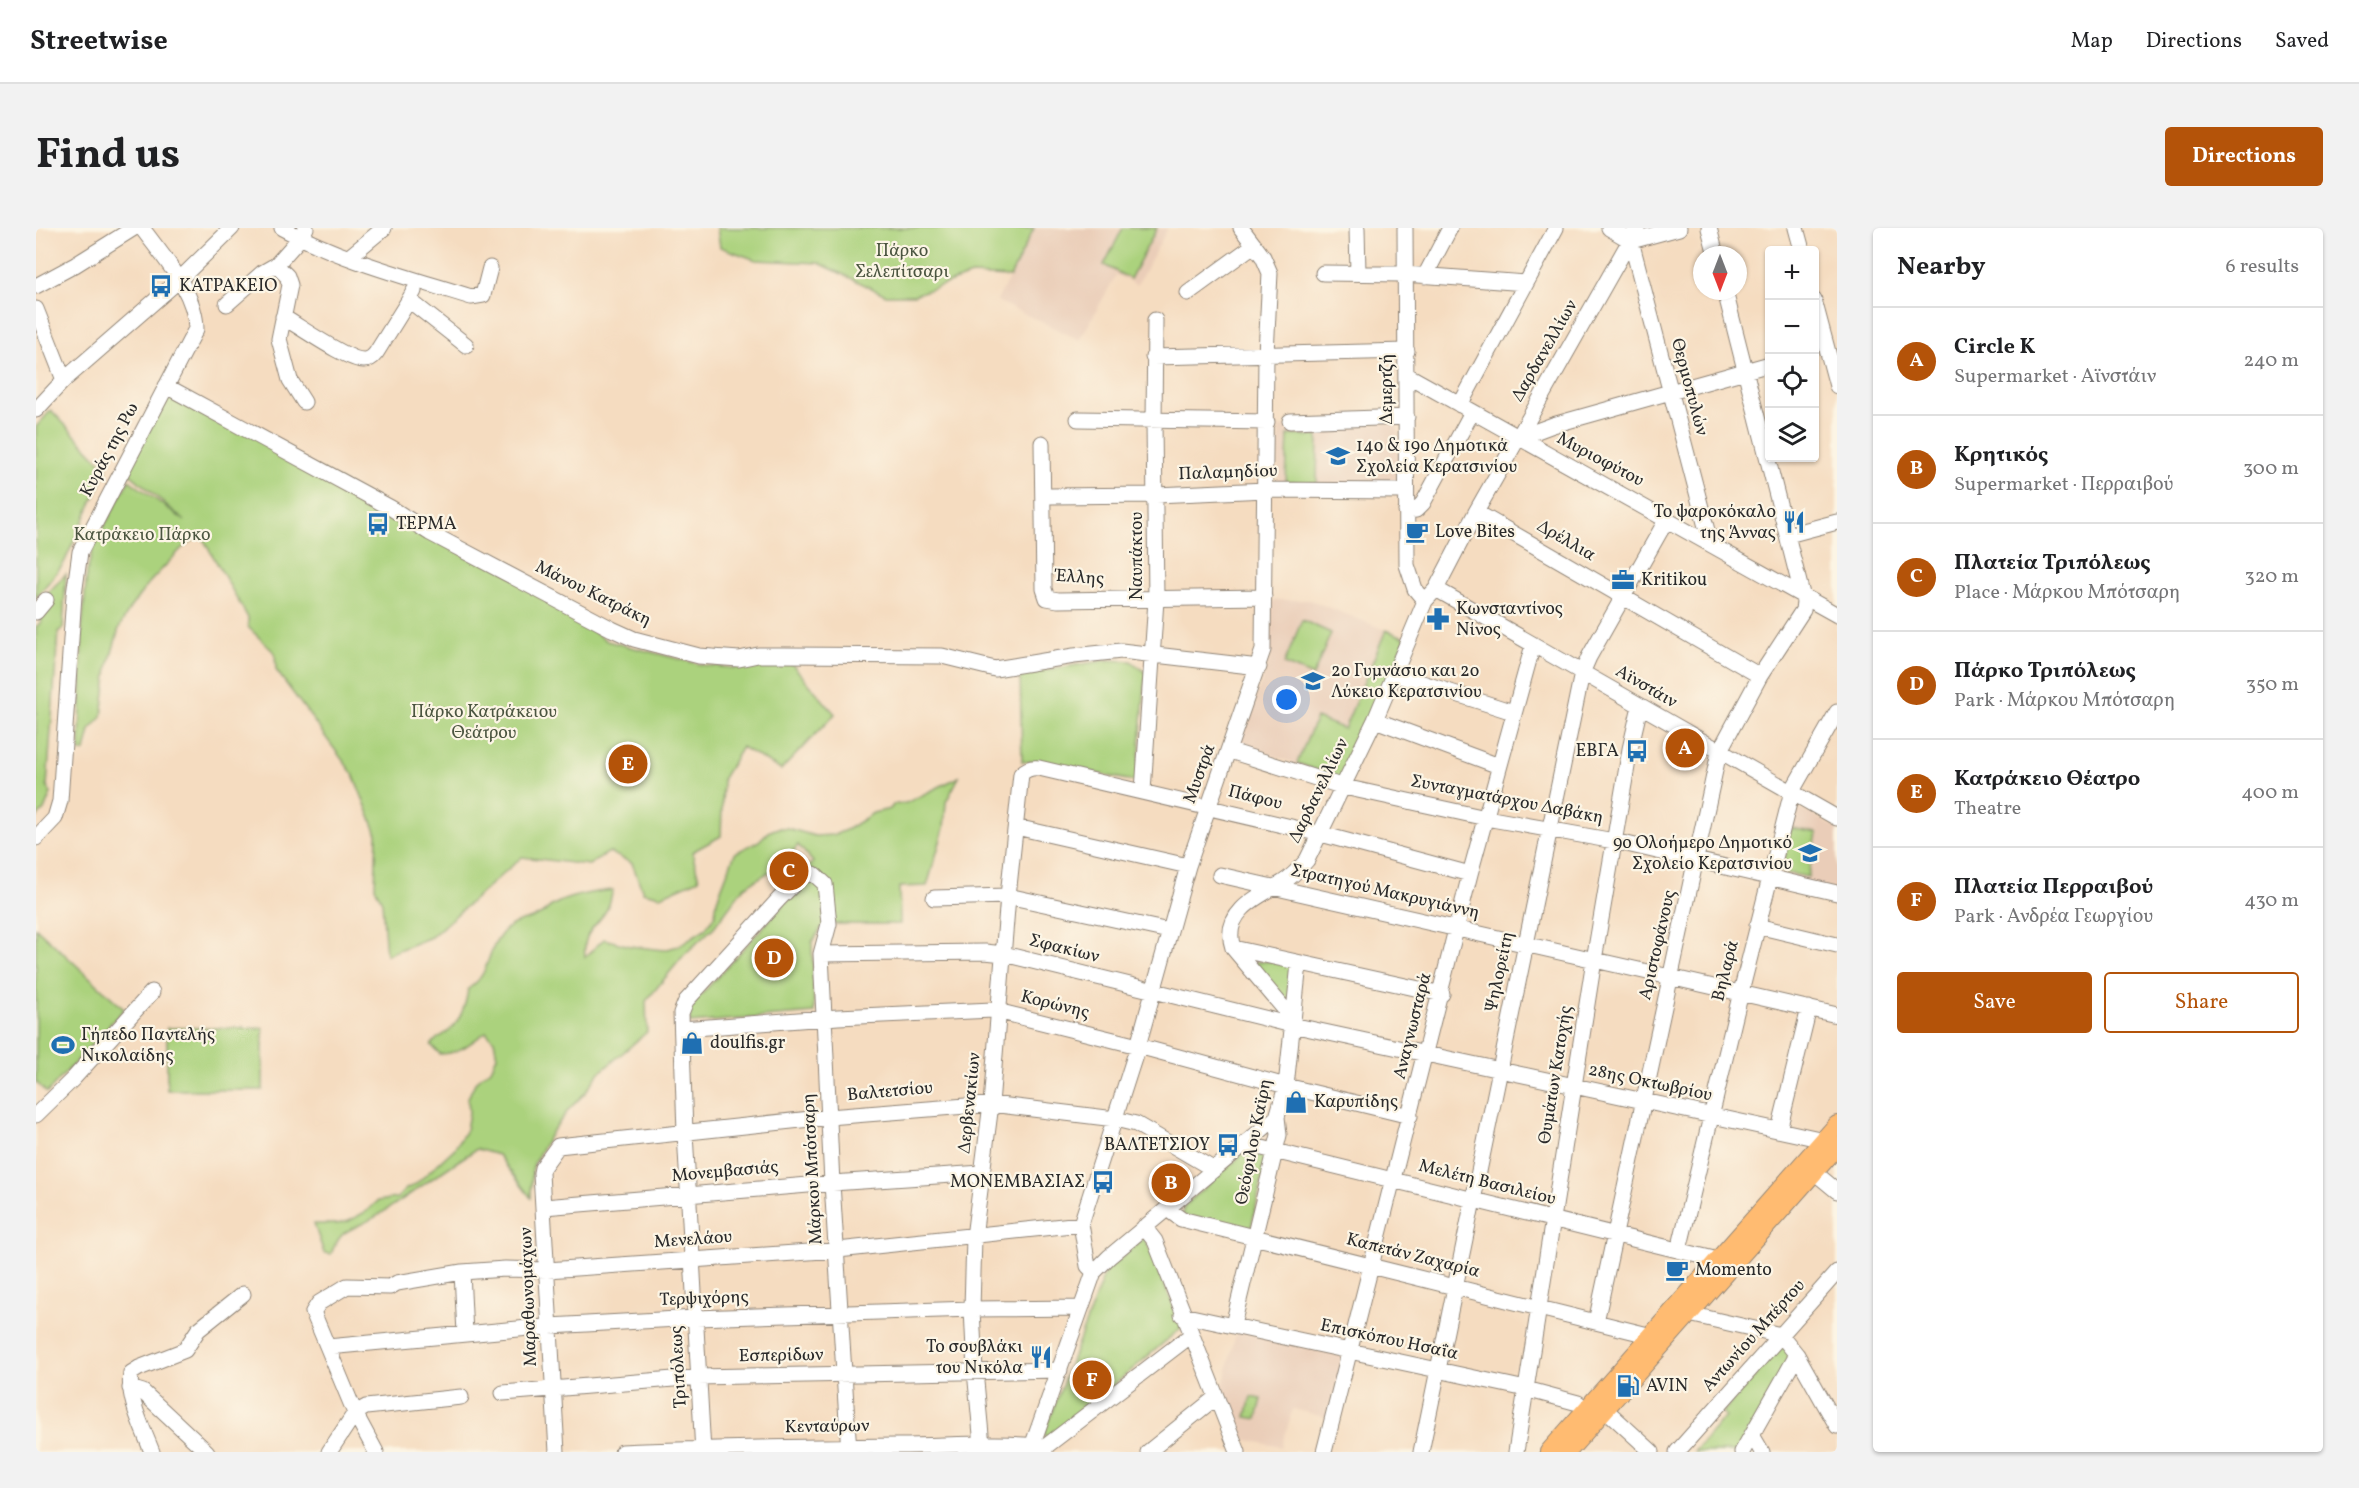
<!DOCTYPE html>
<html lang="en">
<head>
<meta charset="utf-8">
<style>
  :root { --surface:#fff; --page:#f2f2f2; --text:#202124; --muted:#757577; --line:#e0e0e0; --accent:#b45309 }
  body { margin:0; font-family:Vollkorn,serif; background:var(--page); color:var(--text) }
  .controls { position:absolute; right:18px; top:18px; display:grid; overflow:hidden; border-radius:6px; box-shadow:0 2px 4px #0004 }
  .controls button { width:54px; height:54px; display:grid; place-items:center; padding:0; border:0; border-bottom:2px solid var(--line); background:var(--surface); color:var(--text); font:30px sans-serif }
  .compass { position:absolute; left:1657px; top:18px; width:54px; height:54px; border-radius:50%; background:var(--surface); box-shadow:0 2px 4px #0004; rotate:180deg }
  .you { position:absolute; left:1251px; top:472px; width:21px; height:21px; margin:-15px; border:4px solid #fff; border-radius:50%; background:#1a73e8; box-shadow:0 0 0 9px #1a73e833 }
  .badge { display:grid; place-items:center; width:39px; height:39px; border-radius:50%; background:var(--accent); color:#fff; font-size:20px; font-weight:700 }
  .pin { position:absolute; translate:-50% -50%; border:3px solid #fff; box-shadow:0 2px 6px #0006 }
  .list { margin:0; padding:0; list-style:none }
  h2 { display:flex; justify-content:space-between; align-items:center; height:78px; margin:0; padding:0 24px; font-size:26px }
  h2 small { font-size:20px; font-weight:400; color:var(--muted) }
  .list li { display:grid; grid-template-columns:39px 1fr auto; gap:18px; align-items:center; box-sizing:border-box; height:108px; padding:0 24px; border-top:2px solid var(--line) }
  .list b { display:block; font-size:22px; white-space:nowrap }
  .list p { margin:0; font-size:20px; white-space:nowrap; color:var(--muted) }
  .list em { font-size:20px; font-style:normal; color:var(--muted) }
  .actions { display:flex; gap:12px; padding:18px 24px }
  .actions a { flex:1; padding:14px 0; border:2px solid var(--accent); border-radius:6px; text-align:center; font-size:21px; color:var(--accent) }
  .actions .main { background:var(--accent); color:#fff }
  .icon { flex:none; width:33px; height:33px; fill:none; stroke:currentColor; stroke-width:2; stroke-linecap:round; stroke-linejoin:round }
  .map { position:relative; flex:none; width:1801px; height:1224px; overflow:hidden; border-radius:6px }
  header { display:flex; align-items:center; gap:36px; box-sizing:border-box; height:84px; padding:0 30px; background:var(--surface); border-bottom:2px solid var(--line) }
  header strong { font-size:28px }
  nav { display:flex; gap:33px; margin-inline-start:auto; font-size:21px }
  .intro { display:flex; align-items:center; justify-content:space-between; box-sizing:border-box; height:144px; padding:0 36px }
  h1 { margin:0; font-size:42px }
  .button { padding:15px 27px; border-radius:6px; background:var(--accent); color:#fff; font-size:21px; font-weight:700 }
  main { display:flex; gap:36px; padding:0 36px }
  aside { flex:1; background:var(--surface); border-radius:6px; box-shadow:0 2px 4px #0004 }
  .map>svg:first-child { display:block }
  .built { fill:#eacdb8 }
  .green { fill:#abd27d; stroke:#6b7e54; stroke-width:1.5 }
  .lines { fill:none; stroke-linecap:round; stroke-linejoin:round }
  .minor-casing { stroke:#908476; stroke-width:17 }
  .major-casing { stroke:#908476; stroke-width:20 }
  .minor { stroke:#fff; stroke-width:15 }
  .major { stroke:#ffbb71; stroke-width:18 }
  .labels { text-anchor:middle; dominant-baseline:central; stroke-width:4.5; stroke-linejoin:round; paint-order:stroke }
  .park-label { font-size:18px; fill:#4b5540; stroke:#fcf5e5 }
  .poi-label { font-size:18px; fill:#2b2b2b; stroke:#fcf5e5; text-anchor:start }
  .street-label { font-size:18px; fill:#2b2b2b; stroke:#fcf5e5 }
</style>
</head>
<body>
<header>
<strong>Streetwise</strong>
<nav><a>Map</a><a>Directions</a><a>Saved</a></nav>
</header>
<div class="intro"><h1>Find us</h1><a class="button">Directions</a></div>
<main>
<div class="map">
<svg width="1801" height="1224" viewBox="0 0 1801 1224">
  <rect width="100%" height="100%" fill="#fcf5e5"/>
  <filter id="ink" filterUnits="userSpaceOnUse"><feTurbulence type="fractalNoise" baseFrequency=".0167" numOctaves="2"/><feDisplacementMap in="SourceGraphic" scale="12" xChannelSelector="R" yChannelSelector="G"/><feConvolveMatrix kernelMatrix="1 2 1 2 8 2 1 2 1" color-interpolation-filters="sRGB"/></filter>
  <filter id="wash" filterUnits="userSpaceOnUse"><feTurbulence type="fractalNoise" baseFrequency=".008" numOctaves="4" result="noise"/><feDisplacementMap in="SourceGraphic" scale="24" xChannelSelector="R" yChannelSelector="G"/><feGaussianBlur stdDeviation="1.35" result="paint"/><feColorMatrix in="noise" values="0 0 0 0 0 0 0 0 0 0 0 0 0 0 0 0 0 1.4 0 .05"/><feComposite in="paint" operator="in"/></filter>
  <g filter="url(#wash)">
    <rect width="100%" height="100%" fill="#f5dcc0"/>
    <!-- built -->
    <path class="built" d="M998,0H1132L1101,57L1080,47L1044,112L961,73Z
      M1362,194L1361,260L1242,257L1243,199Z
      M1236,372H1274L1350,402L1289,547L1202,514L1233,434Z
      M1758,577L1801,600V662L1741,650Z
      M1201,1101L1309,1129L1292,1190L1257,1181L1245,1219L1207,1211L1186,1162Z"/>
    <!-- green -->
    <path class="green" d="M681,0H998L974,49L935,47L878,67H850L783,35L720,32L684,19Z
      M1087,0H1121L1094,51L1068,37Z
      M130,158L501,360L571,413L667,437L698,440L748,427L799,486L745,542L706,519L687,550L685,608L656,624L663,651L625,668L607,664L596,635L573,624L553,637L486,629L395,709L350,727L346,674L339,659L341,606L317,546L240,442L239,425L212,399V390L165,307L146,320L112,356L94,380L83,400L72,439L66,489L54,502L49,523L44,524L46,401L51,344L58,317L93,252L149,293L87,240Z
      M15,182L71,241L28,335L0,370V199Z
      M1252,207L1282,208L1281,255L1250,254Z
      M30,346L27,400L22,404L11,558L15,565L8,582L0,590V399L6,393L0,387V377Z
      M1266,392L1295,405L1277,448L1248,436Z
      M1350,402L1370,410L1308,552L1261,535L1280,490L1308,501Z
      M1072,432L1095,433L1110,445L1101,554L1003,533L986,534L984,446Z
      M923,549L910,574L908,600L891,658L863,659L864,696H793L787,698L776,714L778,785L654,795V780L662,770L765,658L761,653L777,634L762,617L748,635L708,659L678,699L648,727L610,773L611,804L562,846L550,864L534,880L515,905L499,933L496,943L495,970L462,927L441,921C408,941 377,965 344,986C333,994 318,998 307,1006C301,1012 298,1018 295,1026L288,1025L278,996H301L313,993L331,983L342,973L361,970L370,961L380,956L419,920L430,902L433,885L432,870L440,853L455,841L461,828L458,812L450,804C434,815 423,826 404,826L395,817C401,808 408,808 414,802C426,790 430,776 432,761C454,746 449,730 462,711C474,692 486,695 504,687C510,684 513,678 519,676C536,667 557,664 577,662C575,668 574,676 571,681C560,700 546,703 549,729L568,711L594,718L628,722L642,718L669,701L679,687L681,672L699,625L723,613L732,604L742,600H751L779,608L798,607L812,601L837,585L854,581L858,576L870,575Z
      M1755,600L1781,605L1772,649L1745,644Z
      M0,700L88,781L11,865L0,854Z
      M1238,733L1259,738L1255,769L1247,772L1218,734Z
      M131,800H227V862H131Z
      M1209,924L1231,929L1214,1005L1146,987L1148,978Z
      M1109,1009L1146,1099L1012,1213L1008,1205L1069,1044Z
      M1746,1117L1757,1128L1702,1224H1658L1689,1189L1686,1185Z
      M1215,1169L1226,1171L1221,1191L1210,1189Z"/>
  </g>
  <g filter="url(#ink)">
    <g class="lines">
      <!-- minor casing -->
      <g class="minor-casing">
        <path id="minor" d="M246,0C305,32 371,49 435,69L447,67L454,40
          M1321,0L1322,45
          M1369,0L1371,337L1379,361L1389,373
          M1573,0L1595,13
          M1673,0L1680,27
          M1760,0L1766,22
          M1595,13L1674,314
          M1595,13L1643,0
          M313,29L348,0
          M240,37L264,10L270,0
          M1287,45L1369,46L1490,55
          M1389,48L1414,0
          M0,58L39,37L98,0
          M378,63L373,72L430,117
          M1152,65L1218,17
          M1778,72L1801,158
          M191,76L226,45L240,37L251,48L254,57L243,111L254,152L268,174
          M0,81L28,152
          M247,89C263,98 312,133 328,132C334,132 337,129 340,125L373,72
          M1117,129L1371,123
          M1371,147L1801,387
          M130,158L355,280L394,305L576,401L598,411L663,428L703,431L722,427H748L906,428L959,441L1038,428L1085,423L1223,439
          M1424,177L1520,0
          M0,182L28,152L143,52L196,0
          M1042,191L1231,194
          M1254,193L1371,189
          M1482,210L1517,197L1734,136
          M1006,215L1008,361L1011,370L1022,372L1228,369
          M1014,268L1120,267L1230,262L1370,263
          M1370,283L1380,282L1387,275L1436,184
          M1440,284L1724,448
          M1752,307L1801,294
          M1400,361L1801,590
          M0,384L10,372
          M1358,446L1477,484
          M1339,492L1463,538
          M1194,523L1308,559L1450,590L1578,613L1801,665
          M1107,563L1120,372L1118,194L1119,92
          M980,599L1152,638
          M0,610L19,590L24,573L38,367L44,324L160,101C160,64 127,29 106,0
          M1184,647L1801,787
          M898,670L972,668L1133,703
          M1721,698L1801,717
          M1197,720L1406,766
          M785,726L949,724L968,726L1256,797L1788,912
          M1256,797L1250,783L1197,720C1185,685 1222,668 1246,655C1256,649 1264,640 1271,632L1339,492L1389,373L1400,361L1440,284L1601,0
          M646,801L802,789L957,782L1102,818L1250,858L1374,888
          M0,887L37,851L116,764
          M1743,902L1773,780
          M1210,916L1682,1032
          M1778,944L1801,963
          M508,979L796,955L946,945
          M1131,981L1145,991L1616,1108
          M1108,999L1119,1013L1202,1224
          M1643,1022L1705,764L1756,563L1801,484
          M426,1044L429,1106
          M1058,1044L1052,1038L1045,996L1102,818L1152,638L1227,422L1230,126L1234,45L1227,29L1205,0
          M1653,1086L1745,1107L1761,1127L1801,1198
          M1146,1087L1490,1161L1542,1175L1550,1182
          M1560,1094L1683,524L1724,448L1767,382L1768,374L1689,63
          M1197,1097L1243,907L1241,889L1250,858L1263,736
          M292,1119L514,1098L660,1090L936,1081L1045,1080
          M94,1160L107,1164L171,1224
          M467,1165L662,1149L1024,1142
          M1569,1181L1616,1224
          M1716,1207L1726,1224
          M946,1217L939,1143L936,1081L938,1009L955,876L972,668L985,546C990,541 996,539 1003,540L1285,606L1434,646
          M1009,1219L1154,1108
          M116,1224C107,1200 91,1171 95,1145L103,1140L149,1122L162,1102L207,1066
          M293,1224L319,1185L330,1179L425,1169
          M340,1224L319,1185L277,1084L283,1075L311,1058L354,1059L361,1055L426,1044L469,1041L511,1042L802,1022L1045,996
          M521,1224L505,945L506,940L522,918L793,889L955,876L1079,891L1100,896L1177,941
          M586,1224C678,1220 771,1219 863,1218C911,1218 961,1213 1009,1219V1224
          M667,1224L649,905L645,785L650,773L743,671L767,647L778,646L789,656L793,696L785,726L796,955L813,1224
          M994,1224L1058,1044L1073,1029L1241,889
          M1112,1224L1179,1170
          M1288,1224L1434,646L1497,417
          M1385,1224L1546,445L1553,429L1631,291
          M1480,1224L1558,732L1594,521L1604,478
          M1641,1224L1801,1044
          M1706,1224L1761,1127"/>
      </g>
      <!-- major casing -->
      <g class="major-casing">
        <path id="major" d="M1513,1224L1801,897
          M1531,1224L1801,918"/>
      </g>
      <!-- minor -->
      <use href="#minor" class="minor"/>
      <!-- major -->
      <use href="#major" class="major"/>
    </g>
  </g>
  <!-- icons -->
  <defs>
    <g id="bus-bare" transform="scale(1.8)"><path d="M-5-6H5V4H4V6H2V4H-2V6H-4V4H-5ZM-3.5-4V0h7V-4ZM-3.5 1.2v1.5H-2V1.2ZM2 1.2v1.5H3.5V1.2Z" fill="#1f6fb2" stroke="#fcf5e5" stroke-width="2.5" paint-order="stroke"/></g>
    <g id="school-bare" transform="scale(1.8)"><path d="M0-5L7-2L0 1L-7-2ZM-4 1L0 2.5L4 1V4Q0 6-4 4Z" fill="#1f6fb2" stroke="#fcf5e5" stroke-width="2.5" paint-order="stroke"/></g>
    <g id="restaurant-bare" transform="scale(1.8)"><path d="M-5-6h1v4h1v-4h1v4h1v-4h1v5L-1.5 .5V6h-2V.5L-5-1ZM5-6V6H3V1.5H1.5Q1.5-4 5-6Z" fill="#1f6fb2" stroke="#fcf5e5" stroke-width="2.5" paint-order="stroke"/></g>
    <g id="cafe-bare" transform="scale(1.8)"><path d="M-5.5-4.5H6V0H3Q3 3.5 0 3.5H-2.5Q-5.5 3.5-5.5 0ZM3-3.2v2h1.7v-2ZM-6 4.5H4V6H-6Z" fill="#1f6fb2" stroke="#fcf5e5" stroke-width="2.5" paint-order="stroke"/></g>
    <g id="office-bare" transform="scale(1.8)"><path d="M-6-3h4V-5.5h4V-3h4V5H-6ZM-1-4.5V-3h2v-1.5ZM-6 0V1H6V0Z" fill="#1f6fb2" stroke="#fcf5e5" stroke-width="2.5" paint-order="stroke"/></g>
    <g id="pharmacy-bare" transform="scale(1.8)"><path d="M-2-6h4v4h4v4h-4v4h-4v-4h-4v-4h4Z" fill="#1f6fb2" stroke="#fcf5e5" stroke-width="2.5" paint-order="stroke"/></g>
    <g id="shop-bare" transform="scale(1.8)"><path d="M-5-2.5h2.3a2.7 3.5 0 0 1 5.4 0H5L5.5 6h-11ZM-1.5-2.5h3a1.5 2.3 0 0 0-3 0Z" fill="#1f6fb2" stroke="#fcf5e5" stroke-width="2.5" paint-order="stroke"/></g>
    <g id="stadium-bare" transform="scale(1.8)"><path d="M0-5a6.5 5 0 1 0 0 10a6.5 5 0 1 0 0-10ZM-3.5-1.8h7v3.6h-7Z" fill="#1f6fb2" stroke="#fcf5e5" stroke-width="2.5" paint-order="stroke"/></g>
    <g id="fuel-bare" transform="scale(1.8)"><path d="M-5.5-6h7V0h2V4h1.3V-2.5L3-4.5l.8-.8L6-3V5H2.5V1h-1V6h-7ZM-4.2-4.7v3.2H.2V-4.7Z" fill="#1f6fb2" stroke="#fcf5e5" stroke-width="2.5" paint-order="stroke"/></g>
  </defs>
  <g fill-rule="evenodd">
    <use href="#bus-bare" x="125" y="58"/>
    <use href="#school-bare" x="1302" y="228"/>
    <use href="#restaurant-bare" x="1758" y="294"/>
    <use href="#bus-bare" x="342" y="296"/>
    <use href="#cafe-bare" x="1381" y="304"/>
    <use href="#office-bare" x="1587" y="352"/>
    <use href="#pharmacy-bare" x="1402" y="391"/>
    <use href="#school-bare" x="1277" y="453"/>
    <use href="#bus-bare" x="1601" y="523"/>
    <use href="#school-bare" x="1774" y="625"/>
    <use href="#shop-bare" x="656" y="815"/>
    <use href="#stadium-bare" x="27" y="817"/>
    <use href="#shop-bare" x="1260" y="874"/>
    <use href="#bus-bare" x="1192" y="917"/>
    <use href="#bus-bare" x="1067" y="954"/>
    <use href="#cafe-bare" x="1641" y="1042"/>
    <use href="#restaurant-bare" x="1005" y="1129"/>
    <use href="#fuel-bare" x="1592" y="1158"/>
  </g>
  <g class="labels">
    <!-- park labels -->
    <g class="park-label">
      <text x="866" y="23">Πάρκο<tspan x="866" dy="21">Σελεπίτσαρι</tspan></text>
      <text x="106" y="307">Κατράκειο Πάρκο</text>
      <text x="448" y="484">Πάρκο Κατράκειου<tspan x="448" dy="21">Θεάτρου</tspan></text>
    </g>
    <!-- poi labels -->
    <g class="poi-label">
      <text x="143" y="58">ΚΑΤΡΑΚΕΙΟ</text>
      <text x="1320" y="218">14ο &amp; 19ο Δημοτικά<tspan x="1320" dy="21">Σχολεία Κερατσινίου</tspan></text>
      <text x="1740" y="284" text-anchor="end">Το ψαροκόκαλο<tspan x="1740" dy="21">της Άννας</tspan></text>
      <text x="360" y="296">ΤΕΡΜΑ</text>
      <text x="1399" y="304">Love Bites</text>
      <text x="1605" y="352">Kritikou</text>
      <text x="1420" y="381">Κωνσταντίνος<tspan x="1420" dy="21">Νίνος</tspan></text>
      <text x="1295" y="443">2ο Γυμνάσιο και 2ο<tspan x="1295" dy="21">Λύκειο Κερατσινίου</tspan></text>
      <text x="1583" y="523" text-anchor="end">ΕΒΓΑ</text>
      <text x="1756" y="615" text-anchor="end">9ο Ολοήμερο Δημοτικό<tspan x="1756" dy="21">Σχολείο Κερατσινίου</tspan></text>
      <text x="45" y="807">Γήπεδο Παντελής<tspan x="45" dy="21">Νικολαίδης</tspan></text>
      <text x="674" y="815">doulfis.gr</text>
      <text x="1278" y="874">Καρυπίδης</text>
      <text x="1174" y="917" text-anchor="end">ΒΑΛΤΕΤΣΙΟΥ</text>
      <text x="1049" y="954" text-anchor="end">ΜΟΝΕΜΒΑΣΙΑΣ</text>
      <text x="1659" y="1042">Momento</text>
      <text x="987" y="1119" text-anchor="end">Το σουβλάκι<tspan x="987" dy="21">του Νικόλα</tspan></text>
      <text x="1610" y="1158">AVIN</text>
    </g>
    <!-- street labels -->
    <g class="street-label">
      <text transform="translate(1509 123) rotate(-60)">Δαρδανελλίων</text>
      <text transform="translate(1653 159) rotate(75)">Θερμοπυλών</text>
      <text transform="translate(1351 161) rotate(-90)">Δεμερτζή</text>
      <text transform="translate(74 222) rotate(-62)">Κυράς της Ρω</text>
      <text transform="translate(1564 232) rotate(28)">Μυριοφύτου</text>
      <text transform="translate(1192 245) rotate(-2)">Παλαμηδίου</text>
      <text transform="translate(1530 313) rotate(30)">Δρέλλια</text>
      <text transform="translate(1101 328) rotate(-90)">Ναυπάκτου</text>
      <text transform="translate(1044 350) rotate(4)">Έλλης</text>
      <text transform="translate(557 366) rotate(26)">Μάνου Κατράκη</text>
      <text transform="translate(1610 459) rotate(30)">Αϊνστάιν</text>
      <text transform="translate(1164 546) rotate(-70)">Μυστρά</text>
      <text transform="translate(1283 563) rotate(-64)">Δαρδανελλίων</text>
      <text transform="translate(1219 570) rotate(14)">Πάφου</text>
      <text transform="translate(1471 572) rotate(11)">Συνταγματάρχου Δαβάκη</text>
      <text transform="translate(1349 664) rotate(13)">Στρατηγού Μακρυγιάννη</text>
      <text transform="translate(1622 717) rotate(-77)">Αριστοφάνους</text>
      <text transform="translate(1028 721) rotate(14)">Σφακίων</text>
      <text transform="translate(1690 743) rotate(-76)">Βηλαρά</text>
      <text transform="translate(1464 744) rotate(-78)">Ψηλορείτη</text>
      <text transform="translate(1019 777) rotate(14)">Κορώνης</text>
      <text transform="translate(1377 798) rotate(-76)">Αναγνωσταρά</text>
      <text transform="translate(1520 847) rotate(-81)">Θυμάτων Κατοχής</text>
      <text transform="translate(1614 855) rotate(12)">28ης Οκτωβρίου</text>
      <text transform="translate(854 864) rotate(-5)">Βαλτετσίου</text>
      <text transform="translate(934 875) rotate(-84)">Δερβενακίων</text>
      <text transform="translate(1218 914) rotate(-79)">Θεόφιλου Καϊρη</text>
      <text transform="translate(777 941) rotate(-93)">Μάρκου Μπότσαρη</text>
      <text transform="translate(689 944) rotate(-5)">Μονεμβασιάς</text>
      <text transform="translate(1451 955) rotate(14)">Μελέτη Βασιλείου</text>
      <text transform="translate(657 1012) rotate(-4)">Μενελάου</text>
      <text transform="translate(1377 1028) rotate(14)">Καπετάν Ζαχαρία</text>
      <text transform="translate(493 1069) rotate(-92)">Μαραθωνομάχων</text>
      <text transform="translate(668 1071) rotate(-2)">Τερψιχόρης</text>
      <text transform="translate(1718 1108) rotate(-48)">Αντωνίου Μπέρτου</text>
      <text transform="translate(1353 1112) rotate(12)">Επισκόπου Ησαΐα</text>
      <text transform="translate(745 1128) rotate(-1)">Εσπερίδων</text>
      <text transform="translate(643 1139) rotate(-93)">Τριπόλεως</text>
      <text transform="translate(791 1199) rotate(-1)">Κενταύρων</text>
    </g>
  </g>
</svg>
<div class="controls">
<button>+</button>
<button>−</button>
<button><svg class="icon" aria-label="locate" viewBox="0 0 24 24"><circle cx="12" cy="12" r="6"/><path d="M12 2v4M12 18v4M2 12h4M18 12h4"/></svg></button>
<button><svg class="icon" aria-label="layers" viewBox="0 0 24 24"><path d="M12 4l9 5-9 5-9-5zM3 14l9 5 9-5"/></svg></button>
</div>
<svg class="compass" viewBox="-18 -18 36 36"><path d="M0-13l5 13h-10z" fill="#e53935"/><path d="M0 13l5-13h-10z" fill="#757577"/></svg>
<div class="you"></div>
<div class="pin badge" style="left:1649px;top:520px">A</div>
<div class="pin badge" style="left:1135px;top:955px">B</div>
<div class="pin badge" style="left:753px;top:643px">C</div>
<div class="pin badge" style="left:738px;top:730px">D</div>
<div class="pin badge" style="left:592px;top:536px">E</div>
<div class="pin badge" style="left:1056px;top:1152px">F</div>
</div>
<aside>
<h2>Nearby<small>6 results</small></h2>
<ul class="list">
<li><span class="badge">A</span><div><b>Circle K</b><p>Supermarket · Αϊνστάιν</p></div><em>240 m</em></li>
<li><span class="badge">B</span><div><b>Κρητικός</b><p>Supermarket · Περραιβού</p></div><em>300 m</em></li>
<li><span class="badge">C</span><div><b>Πλατεία Τριπόλεως</b><p>Place · Μάρκου Μπότσαρη</p></div><em>320 m</em></li>
<li><span class="badge">D</span><div><b>Πάρκο Τριπόλεως</b><p>Park · Μάρκου Μπότσαρη</p></div><em>350 m</em></li>
<li><span class="badge">E</span><div><b>Κατράκειο Θέατρο</b><p>Theatre</p></div><em>400 m</em></li>
<li><span class="badge">F</span><div><b>Πλατεία Περραιβού</b><p>Park · Ανδρέα Γεωργίου</p></div><em>430 m</em></li>
</ul>
<div class="actions"><a class="main">Save</a><a>Share</a></div>
</aside>
</main>
</body>
</html>
